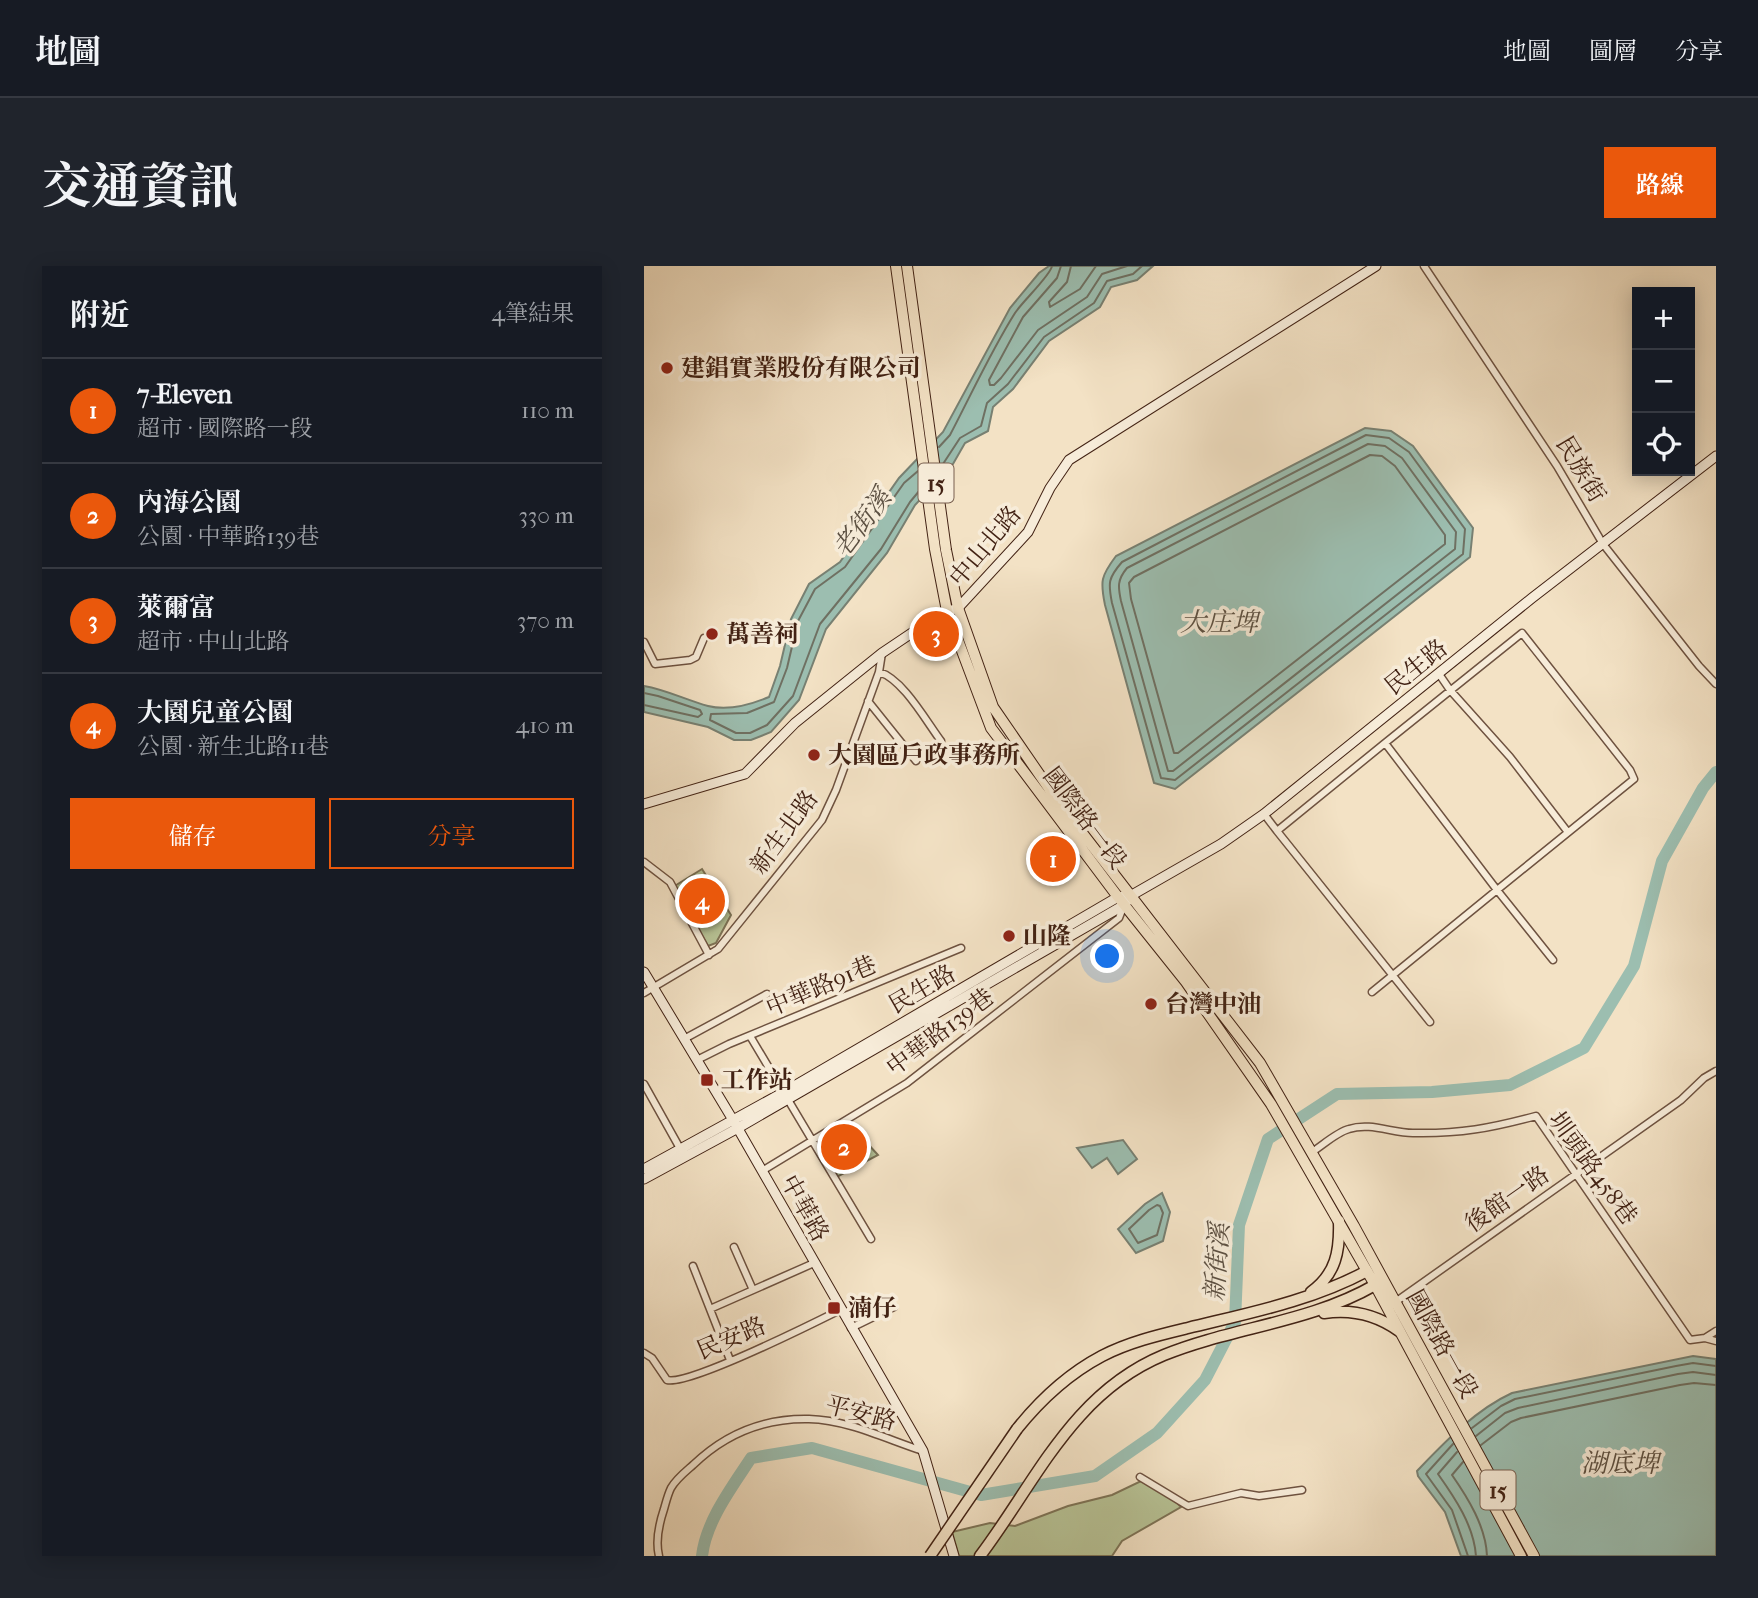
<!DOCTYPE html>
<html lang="zh-TW">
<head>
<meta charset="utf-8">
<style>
  :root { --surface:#171b24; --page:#20242c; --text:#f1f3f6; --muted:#9ea1a6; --line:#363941; --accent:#ea580c }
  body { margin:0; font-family:"IM FELL French Canon","Noto Serif TC",serif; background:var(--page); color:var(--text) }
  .controls { position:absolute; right:21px; top:21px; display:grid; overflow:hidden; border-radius:0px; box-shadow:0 4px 18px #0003 }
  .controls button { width:63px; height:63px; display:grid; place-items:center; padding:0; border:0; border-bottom:2px solid var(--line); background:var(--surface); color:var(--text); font:35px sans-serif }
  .you { position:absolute; left:464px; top:691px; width:24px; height:24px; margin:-18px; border:5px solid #fff; border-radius:50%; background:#1a73e8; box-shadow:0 0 0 10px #1a73e833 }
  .badge { display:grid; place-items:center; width:46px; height:46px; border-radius:50%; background:var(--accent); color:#fff; font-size:23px; font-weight:700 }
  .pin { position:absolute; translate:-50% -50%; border:4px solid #fff; box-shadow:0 2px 7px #0006 }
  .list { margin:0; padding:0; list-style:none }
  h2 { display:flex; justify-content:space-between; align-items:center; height:91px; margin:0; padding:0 28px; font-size:30px }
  h2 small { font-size:23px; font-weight:400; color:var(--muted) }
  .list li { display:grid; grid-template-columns:46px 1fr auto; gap:21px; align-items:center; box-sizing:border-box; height:105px; padding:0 28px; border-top:2px solid var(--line) }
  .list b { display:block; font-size:26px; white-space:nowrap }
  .list p { margin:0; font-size:23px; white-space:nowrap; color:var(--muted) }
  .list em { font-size:23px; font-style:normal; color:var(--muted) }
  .actions { display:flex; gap:14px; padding:21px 28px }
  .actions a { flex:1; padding:16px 0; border:2px solid var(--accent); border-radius:0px; text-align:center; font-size:24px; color:var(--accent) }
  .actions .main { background:var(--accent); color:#fff }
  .icon { flex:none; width:38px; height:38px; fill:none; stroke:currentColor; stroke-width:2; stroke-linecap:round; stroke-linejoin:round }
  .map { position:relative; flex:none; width:1072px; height:1290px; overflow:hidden; border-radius:0px }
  header { display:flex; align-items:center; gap:42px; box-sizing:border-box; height:98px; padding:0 35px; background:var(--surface); border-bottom:2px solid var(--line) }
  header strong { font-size:33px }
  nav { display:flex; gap:38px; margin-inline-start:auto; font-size:24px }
  .intro { display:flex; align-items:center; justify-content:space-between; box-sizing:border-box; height:168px; padding:0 42px }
  h1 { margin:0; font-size:49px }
  .button { padding:18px 32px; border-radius:0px; background:var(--accent); color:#fff; font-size:24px; font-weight:700 }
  main { display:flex; gap:42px; padding:0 42px }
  aside { flex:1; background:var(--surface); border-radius:0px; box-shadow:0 4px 18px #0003 }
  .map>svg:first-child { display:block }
  .green { fill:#b8c497; stroke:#7d7356; stroke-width:2 }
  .water { fill:#9cbeb0; stroke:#788072; stroke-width:2 }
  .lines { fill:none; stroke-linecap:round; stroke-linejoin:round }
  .shore { stroke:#6f7062; stroke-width:2 }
  .river { stroke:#9cbeb0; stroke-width:12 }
  .street-casing { stroke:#6e5240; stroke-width:9 }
  .secondary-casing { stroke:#422214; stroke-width:11 }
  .primary-casing { stroke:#422214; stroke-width:12 }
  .highway-casing { stroke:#422214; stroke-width:13 }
  .street { stroke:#f7ecd9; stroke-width:6 }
  .secondary { stroke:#f7ecd9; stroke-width:9 }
  .primary { stroke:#f3e2c5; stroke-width:10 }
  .highway { stroke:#f3e2c5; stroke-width:10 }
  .highway-bridge-casing { stroke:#422214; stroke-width:13; stroke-linecap:butt }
  .highway-bridge { stroke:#f3e2c5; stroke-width:10 }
  .poi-dot { fill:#8f2418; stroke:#f7ecd9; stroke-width:2.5 }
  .labels { text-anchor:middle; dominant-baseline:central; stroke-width:7; stroke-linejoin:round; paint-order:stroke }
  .shield { fill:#f7ecd9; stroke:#785f4f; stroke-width:2 }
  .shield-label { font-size:23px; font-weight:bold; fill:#422214 }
  .poi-label { font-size:24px; font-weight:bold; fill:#422214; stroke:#f7ecd9; text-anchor:start }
  .street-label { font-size:24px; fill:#422214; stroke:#f7ecd9 }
  .water-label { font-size:26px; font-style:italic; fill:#5d5143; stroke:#f7ecd9 }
</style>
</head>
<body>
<header>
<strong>地圖</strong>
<nav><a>地圖</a><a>圖層</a><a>分享</a></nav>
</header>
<div class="intro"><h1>交通資訊</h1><a class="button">路線</a></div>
<main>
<aside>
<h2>附近<small>4筆結果</small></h2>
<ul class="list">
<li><span class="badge">1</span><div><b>7-Eleven</b><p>超市 · 國際路一段</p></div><em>110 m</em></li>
<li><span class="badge">2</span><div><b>內海公園</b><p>公園 · 中華路139巷</p></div><em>330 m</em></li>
<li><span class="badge">3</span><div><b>萊爾富</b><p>超市 · 中山北路</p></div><em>370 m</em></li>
<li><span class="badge">4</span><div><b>大園兒童公園</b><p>公園 · 新生北路11巷</p></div><em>410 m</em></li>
</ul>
<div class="actions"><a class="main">儲存</a><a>分享</a></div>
</aside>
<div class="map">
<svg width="1072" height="1290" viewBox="0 0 1072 1290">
  <rect width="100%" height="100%" fill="#f3e2c5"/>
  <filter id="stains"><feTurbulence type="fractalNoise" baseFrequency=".00286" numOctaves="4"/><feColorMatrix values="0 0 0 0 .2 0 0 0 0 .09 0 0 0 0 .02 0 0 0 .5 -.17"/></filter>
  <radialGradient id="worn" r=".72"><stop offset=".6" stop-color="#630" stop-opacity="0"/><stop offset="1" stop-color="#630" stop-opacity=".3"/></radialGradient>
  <!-- green -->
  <path class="green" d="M58,603L87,649L72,677L64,680L29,621Z
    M202,854L234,889L191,912L169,873Z
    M497,1215L519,1222L537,1241L478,1275L468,1290H315L308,1266L346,1257L371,1260L424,1240L468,1229Z"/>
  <!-- water -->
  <path class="water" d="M405,0H509L493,14L467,21L456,41L405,75L369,123L349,141L344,165L321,177L309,198L271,239L243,287L182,363L155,434L127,466L107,474H90L64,461L0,446V420C23,424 42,434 64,440C84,445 106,439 125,431L136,400L147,353L165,318L196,296L255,212L299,166L366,42L395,7Z
    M721,162L747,165L769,180L829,262L826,291L531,523L510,517L461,339C456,315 457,310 472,290Z
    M479,874L493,893L474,908L463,892L448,902L433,882Z
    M518,927L526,946L519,975L492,987L474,963L501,938Z
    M1049,1090L1072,1093V1290H817L801,1246L774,1210L773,1205C801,1176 831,1144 868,1127Z"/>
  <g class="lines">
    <!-- shore -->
    <path class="shore" d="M417,0L413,12L379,51L345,114L346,119H350L357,112L394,64L443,31L458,8L483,0
      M427,0L423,16L405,36L406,41L436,23L452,0
      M722,169L745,172L765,186L821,263L819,288L531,514L517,512L468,337C464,317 464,312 478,296Z
      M724,178L741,180L758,192L812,266L811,283L529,505H524L477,335C474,321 473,314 483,302Z
      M295,181L306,169C327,129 347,85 371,47C378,36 407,9 408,0
      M726,189L738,190L751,200L801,269V278L534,487H530L487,333L485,317L490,311Z
      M297,201L316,172L337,160L343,137L364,118L400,71L450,37L463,15L489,8L498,0
      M274,205L260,217L201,301L171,323L154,355L143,402L130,436L103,447L67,448L66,454L92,467H106L123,459L149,430L176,358L237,283L266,236L276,224
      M0,427L14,430L56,444L58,448L54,451L0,439
      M513,939L516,940L519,947L513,969L494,977L485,963L505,944Z
      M828,1162L857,1140L871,1133L1032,1100L1049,1097L1072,1100
      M832,1170L861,1147L874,1142L1034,1108L1049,1106L1072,1109
      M809,1178L782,1208L808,1244L824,1290
      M837,1179L867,1156L877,1152L1036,1119L1050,1117L1072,1119
      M813,1186L794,1208C811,1232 830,1260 832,1290
      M819,1196L808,1209C824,1232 842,1261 843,1290"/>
    <!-- river -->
    <path class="river" d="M58,1290C62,1255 88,1221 107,1192L168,1182L337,1229L451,1210L513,1167L561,1114L591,1056L595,959L624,873L693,828L788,826L866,819L940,782L990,700L1018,595L1059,522L1072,506"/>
    <!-- street casing -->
    <g class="street-casing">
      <path id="street" d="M780,0L913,200L959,278L1055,400L1072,418
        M878,367L986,504L990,513L853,624L741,477Z
        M0,376L11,398L46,394L52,391L60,372
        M235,406C259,413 282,455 297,475
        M795,408L806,424L866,491L923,565
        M224,435L272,495
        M741,477L633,565L786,756
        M620,548L633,565
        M0,596L26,616L65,689
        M728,726L853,624L909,694
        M0,727L74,683L178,554L192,524L235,406L238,387
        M106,770L227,973
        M40,773L123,728
        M53,794L85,778L317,682
        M0,818L38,886
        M668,886C679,879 693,866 705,863C726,856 748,867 769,867C816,868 847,862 892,850L1046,1074L1061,1072L1072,1075
        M118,905L263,817L475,652L480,639
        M90,981L109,1024
        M49,1000L86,1094
        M750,1037L1037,834L1060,812L1072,805
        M66,1043L170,997
        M207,1062L250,1041
        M1061,1072L1072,1065
        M0,1087L8,1092L23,1114C44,1120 172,1056 198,1043
        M496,1211L544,1240L597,1227L615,1230L658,1224
        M15,1290C11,1274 15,1258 20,1243C22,1236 24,1228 27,1222C32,1213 41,1206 49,1199C81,1168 120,1152 165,1153C204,1154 242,1173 279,1185"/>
    </g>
    <!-- secondary casing -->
    <g class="secondary-casing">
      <path id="secondary" d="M0,538L101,508L151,457L238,387L296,348L314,342L384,266L406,222L425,194L732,0
        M0,706L89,854L279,1185L310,1290
        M0,903L140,826L474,631L488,629L577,578L620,548L888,332L1072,190
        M0,913L94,862L480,639L485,633"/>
    </g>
    <!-- primary casing -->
    <g class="primary-casing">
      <path id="primary" d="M252,0L291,283L303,345L347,462L474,631L542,716L627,838L731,1019L877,1290
        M263,0L302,284L314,342L349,441L415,537L616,797L710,960L890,1290"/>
    </g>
    <!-- highway casing -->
    <g class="highway-casing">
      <path id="highway" d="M667,1026C692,1008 696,985 695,955
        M680,1047C707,1043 733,1049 755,1065
        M373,1163C397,1133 424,1108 458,1090C485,1076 515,1069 544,1062C605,1047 667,1035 723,1005
        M336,1290C392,1216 428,1127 520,1089C589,1061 665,1057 731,1019"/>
    </g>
    <!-- street -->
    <use href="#street" class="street"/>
    <!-- secondary -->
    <use href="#secondary" class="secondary"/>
    <!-- primary -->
    <use href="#primary" class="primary"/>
    <!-- highway -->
    <use href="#highway" class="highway"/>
    <!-- highway-bridge casing -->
    <g class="highway-bridge-casing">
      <path id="highway-bridge" d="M286,1290L373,1163"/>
    </g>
    <!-- highway-bridge -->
    <use href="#highway-bridge" class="highway-bridge"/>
  </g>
  <!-- markers -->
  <g class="poi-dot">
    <circle cx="23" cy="102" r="7"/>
    <circle cx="68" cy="368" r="7"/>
    <circle cx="170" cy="489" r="7"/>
    <circle cx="365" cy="670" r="7"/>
    <circle cx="507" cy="738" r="7"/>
    <rect x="56" y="807" width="14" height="14" rx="3.5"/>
    <rect x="183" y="1035" width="14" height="14" rx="3.5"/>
  </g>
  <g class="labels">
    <!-- shield labels -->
    <g class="shield">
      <rect x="274.5" y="197.5" width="35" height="39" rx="5"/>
      <rect x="836.5" y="1204.5" width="35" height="39" rx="5"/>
    </g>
    <g class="shield-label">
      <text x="292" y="217">15</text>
      <text x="854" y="1224">15</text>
    </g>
    <!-- poi labels -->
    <g class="poi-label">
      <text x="37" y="102">建錩實業股份有限公司</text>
      <text x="82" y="368">萬善祠</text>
      <text x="184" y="489">大園區戶政事務所</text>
      <text x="379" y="670">山隆</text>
      <text x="521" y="738">台灣中油</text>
      <text x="77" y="814">工作站</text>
      <text x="204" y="1042">湳仔</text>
    </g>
    <!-- street labels -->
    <g class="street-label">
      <text transform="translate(937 203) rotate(59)">民族街</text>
      <text transform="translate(341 280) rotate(-50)">中山北路</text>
      <text transform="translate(772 401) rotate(-39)">民生路</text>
      <text transform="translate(441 552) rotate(53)">國際路一段</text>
      <text transform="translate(140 566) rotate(-54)">新生北路</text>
      <text transform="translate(177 720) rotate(-23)">中華路91巷</text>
      <text transform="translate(278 723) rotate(-30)">民生路</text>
      <text transform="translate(296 766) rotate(-37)">中華路139巷</text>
      <text transform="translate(949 902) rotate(54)">圳頭路458巷</text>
      <text transform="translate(863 933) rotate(-35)">後館一路</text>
      <text transform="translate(161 942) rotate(61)">中華路</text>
      <text transform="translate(87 1072) rotate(-23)">民安路</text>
      <text transform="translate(798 1078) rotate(61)">國際路一段</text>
      <text transform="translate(217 1147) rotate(15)">平安路</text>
    </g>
    <!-- water labels -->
    <g class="water-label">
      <text transform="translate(218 257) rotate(-53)">老街溪</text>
      <text x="575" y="356">大庄埤</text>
      <text transform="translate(573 996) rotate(-86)">新街溪</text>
      <text x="976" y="1197">湖底埤</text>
    </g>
  </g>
  <rect width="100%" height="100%" filter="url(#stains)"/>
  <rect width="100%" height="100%" fill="url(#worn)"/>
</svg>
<div class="controls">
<button>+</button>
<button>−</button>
<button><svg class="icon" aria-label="locate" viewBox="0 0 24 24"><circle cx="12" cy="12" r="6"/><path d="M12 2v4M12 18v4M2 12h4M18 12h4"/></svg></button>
</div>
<div class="you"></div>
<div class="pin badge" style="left:409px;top:593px">1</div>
<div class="pin badge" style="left:200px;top:881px">2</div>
<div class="pin badge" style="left:292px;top:368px">3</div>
<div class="pin badge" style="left:58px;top:635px">4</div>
</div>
</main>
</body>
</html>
